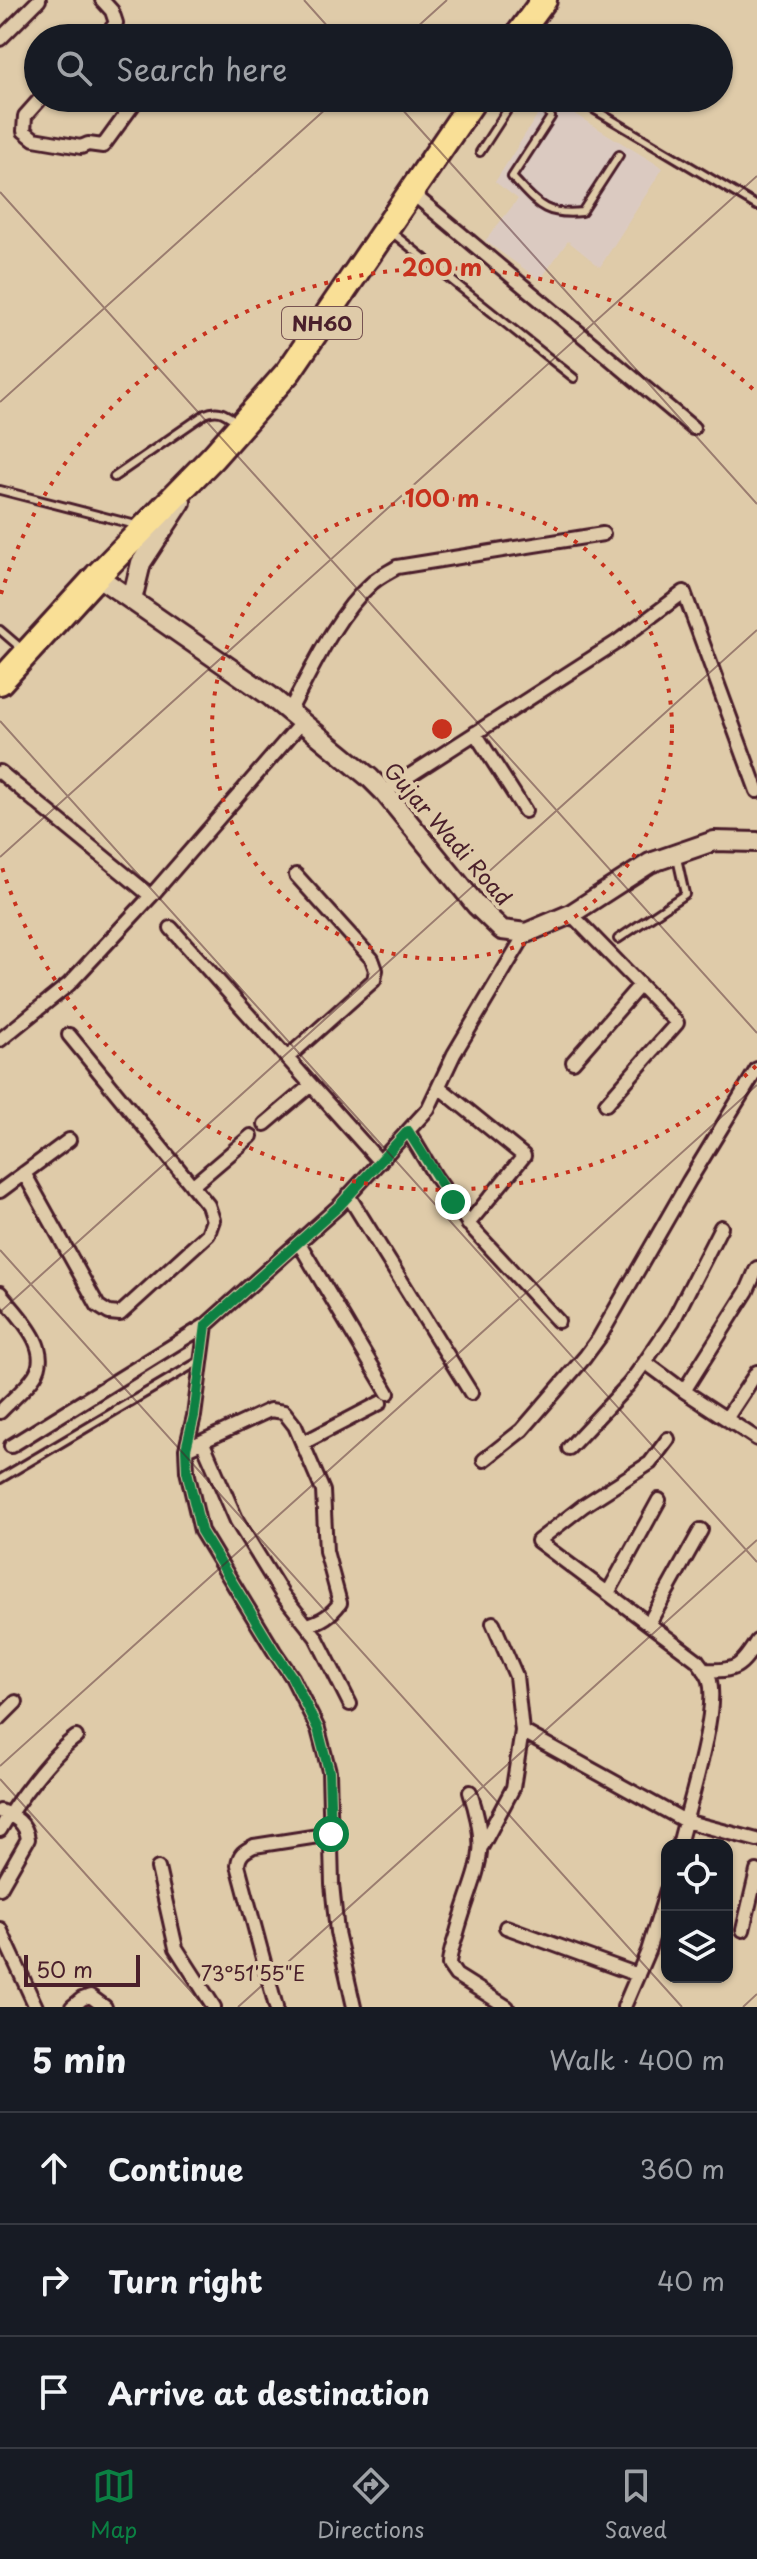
<!DOCTYPE html>
<html lang="en">
<head>
<meta charset="utf-8">
<style>
  :root { --surface:#171b24; --page:#20242c; --text:#f1f3f6; --muted:#9ea1a6; --line:#363941; --accent:#0b8043 }
  body { margin:0; font-family:"Playpen Sans",sans-serif; background:var(--page); color:var(--text) }
  .controls { position:absolute; right:24px; bottom:24px; display:grid; overflow:hidden; border-radius:16px; box-shadow:0 2px 6px #0004 }
  .controls button { width:72px; height:72px; display:grid; place-items:center; padding:0; border:0; border-bottom:2px solid var(--line); background:var(--surface); color:var(--text); font:40px sans-serif }
  .scale { position:absolute; left:24px; bottom:20px; width:116px; box-sizing:border-box; padding-left:8px; border:4px solid #4a1f2b; border-top:0; font-size:22px; line-height:28px; white-space:nowrap; color:#4a1f2b; -webkit-text-stroke:6px #dfcba9; paint-order:stroke }
  .stop { position:absolute; width:24px; height:24px; margin:-18px; border:6px solid #0b8043; border-radius:50%; background:#fff }
  .stop.end { background:#0b8043; border-color:#fff; box-shadow:0 2px 8px #0008 }
  .list { margin:0; padding:0; list-style:none }
  h2 { display:flex; justify-content:space-between; align-items:center; height:104px; margin:0; padding:0 32px; font-size:34px }
  h2 small { font-size:26px; font-weight:400; color:var(--muted) }
  .list li { display:grid; grid-template-columns:52px 1fr auto; gap:24px; align-items:center; box-sizing:border-box; height:112px; padding:0 32px; border-top:2px solid var(--line) }
  .list b { display:block; font-size:30px; white-space:nowrap }
  .list em { font-size:26px; font-style:normal; color:var(--muted) }
  .icon { flex:none; width:44px; height:44px; fill:none; stroke:currentColor; stroke-width:2; stroke-linecap:round; stroke-linejoin:round }
  .map { position:relative; flex:none; width:757px; height:2007px; overflow:hidden }
  .search { position:absolute; background:var(--surface); box-shadow:0 2px 6px #0004; left:24px; right:24px; top:24px; height:88px; display:flex; align-items:center; gap:20px; box-sizing:border-box; padding:0 28px; border-radius:44px; color:var(--muted); font-size:30px }
  .sheet { height:440px; background:var(--surface) }
  nav { display:flex; justify-content:space-around; align-items:center; box-sizing:border-box; height:112px; border-top:2px solid var(--line); background:var(--surface); font-size:22px; color:var(--muted) }
  nav a { display:grid; justify-items:center; gap:4px }
  nav .on { color:var(--accent) }
  .map>svg:first-child { display:block }
  .built { fill:#dbcac1 }
  .lines { fill:none; stroke-linecap:round; stroke-linejoin:round }
  .lane-casing { stroke:#4a1f2b; stroke-width:12 }
  .street-casing { stroke:#4a1f2b; stroke-width:18 }
  .secondary-casing { stroke:#4a1f2b; stroke-width:24 }
  .highway-casing { stroke:#4a1f2b; stroke-width:30 }
  .lane { stroke:#dfcba9; stroke-width:6 }
  .street { stroke:#dfcba9; stroke-width:12 }
  .secondary { stroke:#dfcba9; stroke-width:18 }
  .highway { stroke:#f9df96; stroke-width:24 }
  .route { stroke:#0b8043; stroke-width:10 }
  .ticks { fill:none; stroke:#4a1f2b; stroke-width:2; stroke-opacity:0.45 }
  .ring { fill:none; stroke:#c8321e; stroke-width:4; stroke-dasharray:4 8 }
  .labels { text-anchor:middle; dominant-baseline:central; stroke-width:8; stroke-linejoin:round; paint-order:stroke }
  .shield { fill:#dfcba9; stroke:#775351; stroke-width:2 }
  .shield-label { font-size:20px; font-weight:bold; fill:#4a1f2b }
  .street-label { font-size:22px; fill:#4a1f2b; stroke:#dfcba9 }
  .ticks-label { font-size:20px; text-anchor:middle; fill:#4a1f2b; stroke:#dfcba9; stroke-width:8; stroke-linejoin:round; paint-order:stroke }
  .centre { fill:#c8321e; stroke:#dfcba9; stroke-width:4 }
  .ring-label { font-size:24px; text-anchor:middle; font-weight:bold; fill:#c8321e; stroke:#dfcba9; stroke-width:8; stroke-linejoin:round; paint-order:stroke }
</style>
</head>
<body>
<div class="map">
<svg width="757" height="2007" viewBox="0 0 757 2007">
  <rect width="100%" height="100%" fill="#dfcba9"/>
  <filter id="ink" filterUnits="userSpaceOnUse"><feTurbulence type="fractalNoise" baseFrequency=".0125" numOctaves="2"/><feDisplacementMap in="SourceGraphic" scale="16" xChannelSelector="R" yChannelSelector="G"/><feConvolveMatrix kernelMatrix="1 2 1 2 8 2 1 2 1" color-interpolation-filters="sRGB"/></filter>
  <g filter="url(#ink)">
    <!-- built -->
    <path class="built" d="M548,98L663,168L600,267L568,241L540,280L485,241L518,199L495,182Z"/>
    <g class="lines">
      <!-- lane casing -->
      <g class="lane-casing">
        <path id="lane" d="M529,98L546,109L551,117L512,177C537,203 543,216 582,212L619,155
          M575,98L757,206
          M480,152L515,98
          M390,231L574,378
          M114,477L205,414C218,408 224,413 236,421
          M0,490L136,525
          M0,630L22,649
          M618,939L685,894L677,858
          M0,1479L201,1360"/>
      </g>
      <!-- street casing -->
      <g class="street-casing">
        <path id="street" d="M102,0L112,11L116,23L104,38
          M0,39L39,0
          M41,98L25,116L24,131L34,139L81,147L88,144L103,146L138,98
          M412,193L693,428
          M289,712C311,671 336,615 371,584C378,577 389,572 397,567L603,534
          M475,733L525,811
          M0,772L151,896
          M384,792L617,642L684,592L757,791
          M571,914L677,1023L606,1104
          M171,928L380,1162
          M0,1040L69,984L151,896L302,722
          M287,1058L374,980L376,970L372,959L296,875
          M573,1062L640,985
          M439,1087L524,1156L468,1224
          M265,1124L311,1085
          M408,1131L435,1176L472,1228L558,1321
          M24,1173L98,1306L109,1313L120,1314L208,1234L213,1220L208,1205L69,1035
          M192,1186L251,1136
          M0,1191L69,1140
          M348,1195L471,1393
          M299,1243L388,1393
          M757,1268L747,1291L684,1391L757,1439
          M0,1293C16,1314 53,1347 35,1375C27,1388 11,1400 0,1412
          M206,1325L194,1416L186,1449L187,1471L201,1531L274,1651L292,1677L318,1729L329,1771L332,1884L337,1932L354,2007
          M645,1362L673,1321L721,1227
          M726,1419L757,1372
          M668,1439L650,1463L583,1506L538,1541L697,1660C701,1666 708,1673 710,1681C718,1715 688,1808 679,1845
          M203,1443L237,1521L282,1594L316,1637L350,1704
          M303,1443L380,1403
          M11,1446L206,1325L339,1206L428,1109L454,1054L526,933
          M569,1448L629,1384L645,1362L684,1391
          M186,1449L270,1410L284,1412L295,1426L323,1491L326,1551L340,1603C331,1615 322,1621 307,1625
          M484,1460L522,1430L585,1357L599,1338L689,1181L757,1069
          M608,1593L659,1500
          M649,1623L701,1530
          M704,1670C736,1672 741,1667 757,1641
          M0,1718L16,1702
          M522,1731L685,1821L757,1840
          M470,1792C492,1857 475,1869 458,1929C455,1941 449,1953 449,1965L456,1975L507,2007
          M0,1811C15,1816 26,1823 28,1839L0,1888
          M0,1830C16,1802 50,1756 76,1737
          M482,1846L513,1788L522,1731L516,1676L493,1623
          M158,1868L176,1948L214,2007
          M506,1927L638,1975
          M0,1929L36,2007
          M743,1930L757,1871
          M72,2007L82,1999L90,1996L105,2007
          M276,2007L238,1865C239,1854 244,1851 254,1846L331,1834
          M624,2007L648,1951L667,1890"/>
      </g>
      <!-- secondary casing -->
      <g class="secondary-casing">
        <path id="secondary" d="M97,576L270,696L370,778L384,792L476,905L502,930L526,933L571,914L650,863L714,841L757,842
          M132,600L141,563L181,502"/>
      </g>
      <!-- highway casing -->
      <g class="highway-casing">
        <path id="highway" d="M516,38L544,0
          M0,682L97,576L213,457L289,371L475,98"/>
      </g>
      <!-- lane -->
      <use href="#lane" class="lane"/>
      <!-- street -->
      <use href="#street" class="street"/>
      <!-- secondary -->
      <use href="#secondary" class="secondary"/>
      <!-- highway -->
      <use href="#highway" class="highway"/>
    </g>
  </g>
  <g class="lines" filter="url(#ink)">
    <!-- route -->
    <path class="route" d="M331,1834L329,1771L318,1729L292,1677L274,1651L201,1531L187,1471L186,1449L194,1416L206,1325L339,1206L408,1131L453,1202"/>
  </g>
  <!-- ticks -->
  <path class="ticks" d="M304,0L338,38M405,38L447,0M392,98L757,504M0,192L757,1033M0,402L338,98M0,721L757,1562M0,857L757,176M0,1250L682,2007M0,1312L757,630M0,1766L757,1085M0,1779L205,2007M238,2007L757,1540M743,2007L757,1994"/>
  <!-- distance rings -->
  <g class="ring">
    <circle cx="442" cy="729" r="230"/>
    <path d="M756 1066A461 461 0 0 1 1 864M1 594A461 461 0 0 1 756 392"/>
  </g>
  <g class="labels">
    <!-- shield labels -->
    <rect class="shield" x="282" y="307" width="80" height="32" rx="6"/>
    <g class="shield-label">
      <text x="322" y="323">NH60</text>
    </g>
    <!-- street labels -->
    <g class="street-label">
      <text transform="translate(449 833) rotate(49)">Gujar Wadi Road</text>
    </g>
  </g>
  <g class="ticks-label">
    <text x="253" y="1981">73°51'55"E</text>
  </g>
  <circle cx="442" cy="729" r="12" class="centre"/>
  <g class="ring-label">
    <text x="442" y="276">200 m</text>
    <text x="442" y="507">100 m</text>
  </g>
</svg>
<div class="controls">
<button><svg class="icon" aria-label="locate" viewBox="0 0 24 24"><circle cx="12" cy="12" r="6"/><path d="M12 2v4M12 18v4M2 12h4M18 12h4"/></svg></button>
<button><svg class="icon" aria-label="layers" viewBox="0 0 24 24"><path d="M12 4l9 5-9 5-9-5zM3 14l9 5 9-5"/></svg></button>
</div>
<div class="scale">50 m</div>
<div class="stop" style="left:331px;top:1834px"></div>
<div class="stop end" style="left:453px;top:1202px"></div>
<div class="search"><svg class="icon" aria-label="search" viewBox="0 0 24 24"><circle cx="10" cy="10" r="6"/><path d="M15 15l6 6"/></svg>Search here</div>
</div>
<section class="sheet">
<h2>5 min<small>Walk · 400 m</small></h2>
<ul class="list">
<li><svg class="icon" aria-label="ahead" viewBox="0 0 24 24"><path d="M12 20V5M6 11l6-6 6 6"/></svg><div><b>Continue</b></div><em>360 m</em></li>
<li><svg class="icon" aria-label="right" viewBox="0 0 24 24"><path d="M7 20v-9h11M14 6l5 5-5 5"/></svg><div><b>Turn right</b></div><em>40 m</em></li>
<li><svg class="icon" aria-label="arrive" viewBox="0 0 24 24"><path d="M6 21V4h12l-3 4 3 4H6"/></svg><div><b>Arrive at destination</b></div></li>
</ul>
</section>
<nav>
<a class="on"><svg class="icon" aria-label="map" viewBox="0 0 24 24"><path d="M3 6l6-2 6 2 6-2v14l-6 2-6-2-6 2zM9 4v14M15 6v14"/></svg>Map</a>
<a><svg class="icon" aria-label="directions" viewBox="0 0 24 24"><path d="M12 3l9 9-9 9-9-9zM9 14v-3h6M13 9l2 2-2 2"/></svg>Directions</a>
<a><svg class="icon" aria-label="saved" viewBox="0 0 24 24"><path d="M7 4h10v16l-5-4-5 4z"/></svg>Saved</a>
</nav>
</body>
</html>
